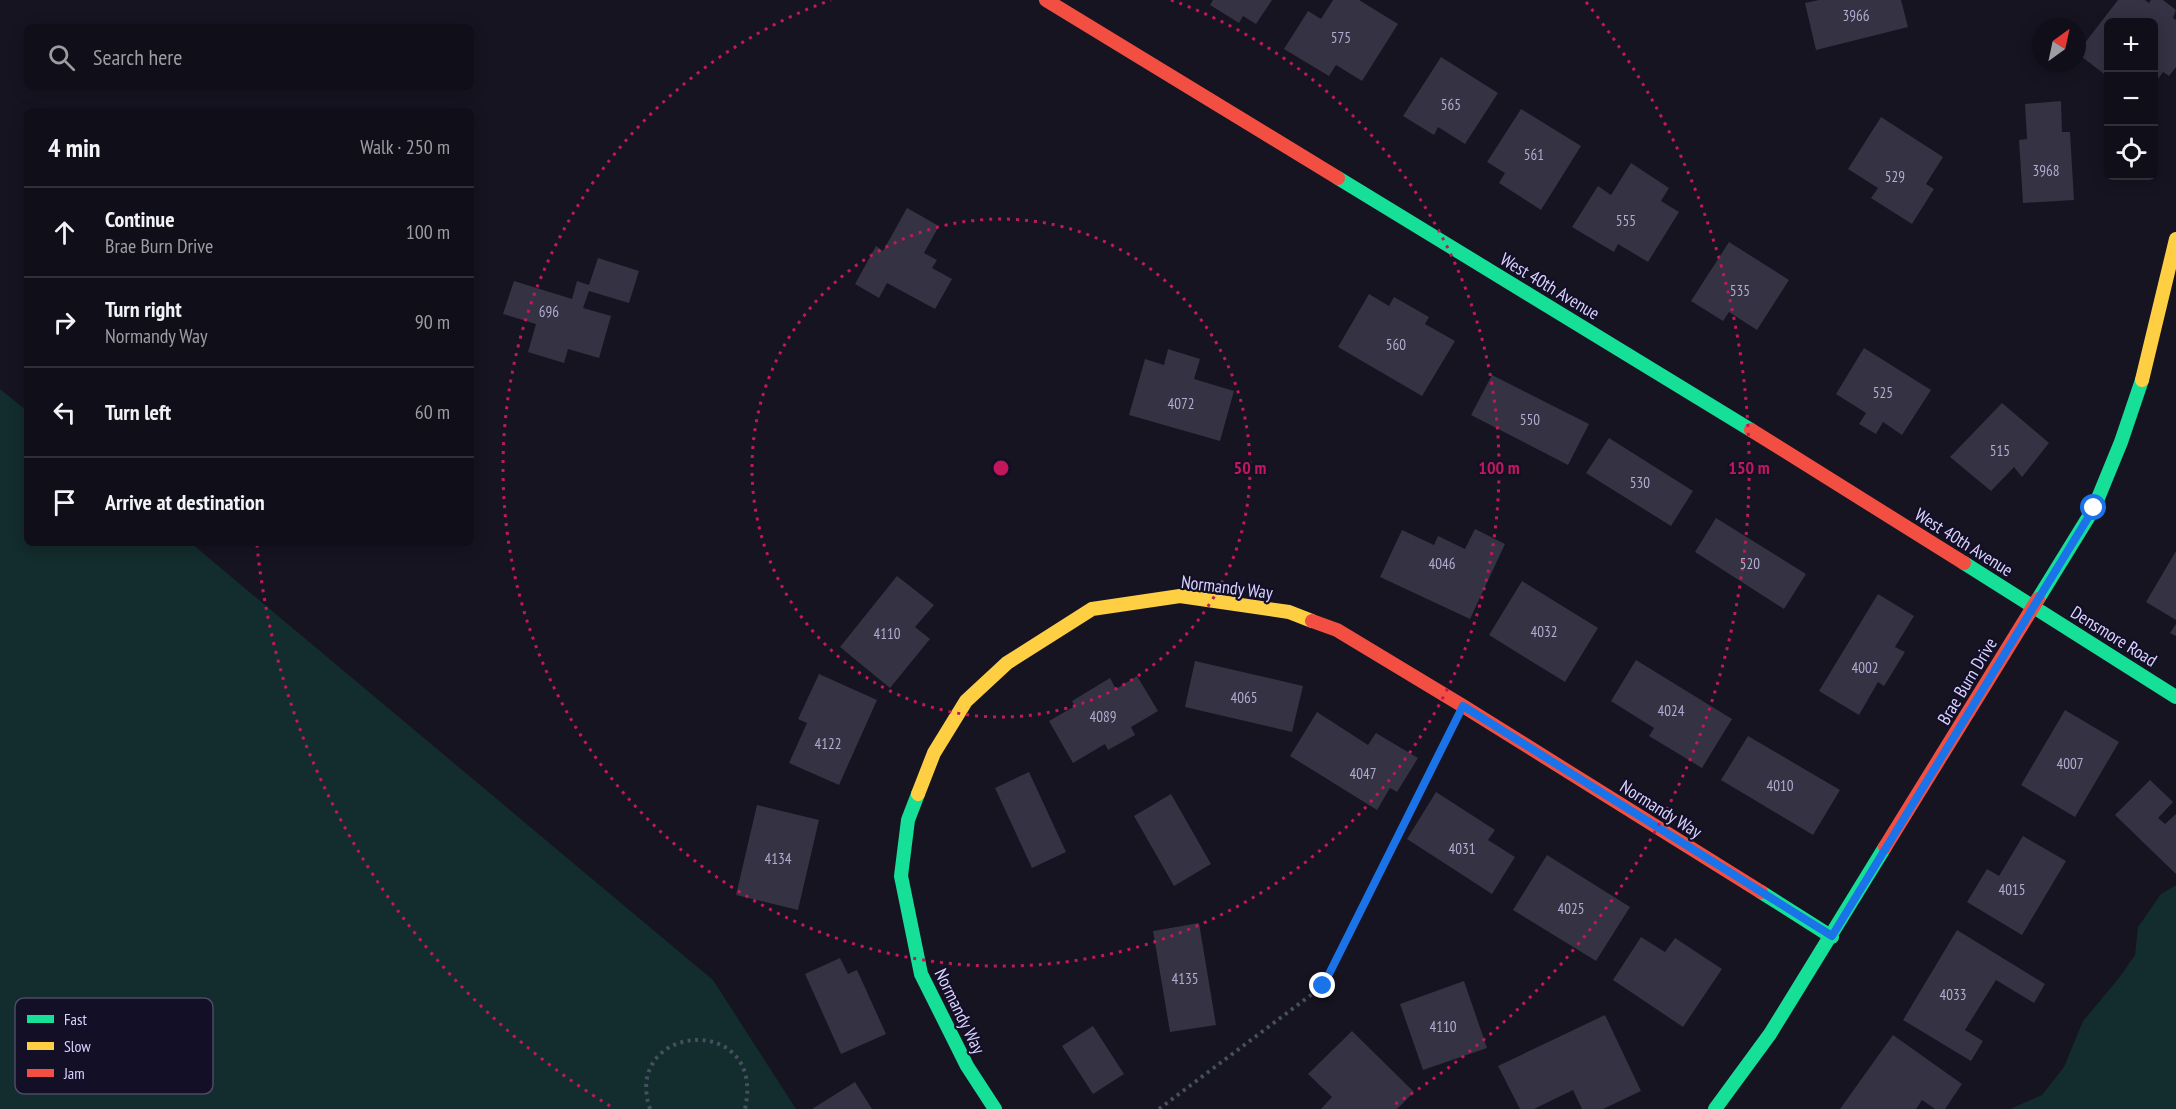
<!DOCTYPE html>
<html lang="en">
<head>
<meta charset="utf-8">
<style>
  :root { --surface:#100f19; --page:#1e1d26; --text:#f1f3f6; --muted:#9c9ca2; --line:#302f38 }
  body { margin:0; font-family:"PT Sans Narrow",sans-serif; background:var(--page); color:var(--text) }
  .controls { position:absolute; right:18px; top:18px; display:grid; overflow:hidden; border-radius:9px; box-shadow:0 3px 15px #0003 }
  .controls button { width:54px; height:54px; display:grid; place-items:center; padding:0; border:0; border-bottom:2px solid var(--line); background:var(--surface); color:var(--text); font:30px sans-serif }
  .compass { position:absolute; left:2032px; top:18px; width:54px; height:54px; border-radius:50%; background:var(--surface); box-shadow:0 3px 15px #0003; rotate:33deg }
  .stop { position:absolute; width:18px; height:18px; margin:-14px; border:4px solid #1a73e8; border-radius:50%; background:#fff }
  .stop.end { background:#1a73e8; border-color:#fff; box-shadow:0 2px 6px #0008 }
  .list { margin:0; padding:0; list-style:none }
  h2 { display:flex; justify-content:space-between; align-items:center; height:78px; margin:0; padding:0 24px; font-size:26px }
  h2 small { font-size:20px; font-weight:400; color:var(--muted) }
  .list li { display:grid; grid-template-columns:39px 1fr auto; gap:18px; align-items:center; box-sizing:border-box; height:90px; padding:0 24px; border-top:2px solid var(--line) }
  .list b { display:block; font-size:22px; white-space:nowrap }
  .list p { margin:0; font-size:20px; white-space:nowrap; color:var(--muted) }
  .list em { font-size:20px; font-style:normal; color:var(--muted) }
  .icon { flex:none; width:33px; height:33px; fill:none; stroke:currentColor; stroke-width:2; stroke-linecap:round; stroke-linejoin:round }
  .map { position:relative; flex:none; width:2176px; height:1109px; overflow:hidden }
  .search { position:absolute; background:var(--surface); box-shadow:0 3px 15px #0003; left:24px; top:24px; width:450px; height:66px; display:flex; align-items:center; gap:15px; box-sizing:border-box; padding:0 21px; border-radius:9px; color:var(--muted); font-size:22px }
  .panel { position:absolute; background:var(--surface); box-shadow:0 3px 15px #0003; left:24px; top:108px; width:450px; height:438px; border-radius:9px }
  .map>svg:first-child { display:block }
  .green { fill:#132c2d }
  .building { fill:#343243 }
  .lines { fill:none; stroke-linecap:round; stroke-linejoin:round }
  .path { stroke:#44505f; stroke-width:4; stroke-dasharray:3 4.5; stroke-linecap:butt }
  .fast { stroke:#16e098; stroke-width:14 }
  .slow { stroke:#ffcf43; stroke-width:14 }
  .jam { stroke:#f24e42; stroke-width:14 }
  .route { stroke:#1a73e8; stroke-width:8 }
  .ring { fill:none; stroke:#c2185b; stroke-width:3; stroke-dasharray:3 6 }
  .labels { text-anchor:middle; dominant-baseline:central; stroke-width:4.5; stroke-linejoin:round; paint-order:stroke }
  .number-label { font-size:15px; fill:#b0acd0 }
  .street-label { font-size:18px; fill:#d9d4ff; stroke:#130f26 }
  .key { fill:#130f26; stroke:#4e4a67; stroke-width:1.5 }
  .key-label { font-size:16px; fill:#d9d4ff }
  .centre { fill:#c2185b; stroke:#130f26; stroke-width:3 }
  .ring-label { font-size:18px; text-anchor:middle; font-weight:bold; fill:#c2185b; stroke:#130f26; stroke-width:4.5; stroke-linejoin:round; paint-order:stroke }
</style>
</head>
<body>
<div class="map">
<svg width="2176" height="1109" viewBox="0 0 2176 1109">
  <rect width="100%" height="100%" fill="#161421"/>
  <!-- green -->
  <path class="green" d="M0,389L27,411V543H191L713,980L796,1109H0Z
    M2176,885V1109H2010L2042,1095L2064,1067L2083,1021L2119,978L2135,955L2138,927L2161,894Z"/>
  <!-- building -->
  <path class="building" d="M1213,0H1272L1256,24L1243,16L1239,23L1210,5Z
    M1333,0H1359L1398,24L1362,81L1336,65L1329,76L1284,49L1308,11L1321,19Z
    M1819,0H1901L1908,27L1816,50L1805,3Z
    M2118,0H2145L2149,3L2151,0H2163L2176,10L2173,18L2176,20V67L2169,76L2163,72L2154,85V22H2108V77L2077,53Z
    M1441,57L1498,93L1465,144L1438,127L1434,135L1403,116Z
    M2061,101L2062,132H2070L2074,200L2023,203L2019,140L2027,139L2025,104Z
    M1521,109L1581,146L1541,210L1499,183L1505,173L1487,162Z
    M1881,117L1943,157L1926,184L1934,189L1912,224L1871,198L1878,188L1848,169Z
    M1631,163L1669,188L1661,201L1679,212L1648,262L1618,244L1614,252L1572,227L1598,186L1611,195Z
    M907,208L939,226L924,253L937,260L932,268L952,279L935,309L887,283L879,298L855,284L876,246L883,251Z
    M1729,242L1789,280L1757,330L1729,312L1723,321L1691,301Z
    M598,258L639,271L629,303L589,291L583,308L611,316L599,358L568,349L564,363L528,352L536,324L503,314L514,281L572,299L577,281L589,285Z
    M1369,294L1389,306L1394,297L1429,317L1425,324L1455,341L1422,396L1338,347Z
    M1864,348L1931,390L1902,435L1883,422L1876,434L1859,424L1866,413L1836,394Z
    M1168,349L1200,359L1194,379L1234,391L1220,441L1129,415L1145,359L1164,365Z
    M1492,375L1589,424L1568,465L1471,415Z
    M2002,403L2049,443L2022,477L2014,467L1991,491L1950,457Z
    M1609,438L1693,491L1671,526L1586,473Z
    M1716,518L1806,574L1784,609L1695,552Z
    M1475,529L1505,544L1470,619L1380,577L1402,530L1434,545L1438,536L1465,549Z
    M2176,551V620L2146,602Z
    M897,576L934,605L915,627L930,639L890,688L840,647Z
    M1522,581L1598,628L1565,682L1489,635Z
    M1878,594L1914,616L1895,647L1905,652L1884,686L1878,682L1859,715L1819,691Z
    M2176,624V636L2170,633Z
    M1636,660L1732,719L1702,768L1649,736L1654,728L1611,701Z
    M1195,661L1303,686L1292,732L1185,707Z
    M819,674L877,700L839,785L789,763L807,723L798,719Z
    M1137,676L1158,711L1131,727L1135,735L1108,750L1105,744L1073,763L1049,721L1075,706L1072,701L1110,678L1116,689Z
    M2065,710L2119,742L2075,817L2021,785Z
    M1317,712L1368,745L1376,733L1418,758L1397,792L1390,788L1377,810L1290,756Z
    M1748,736L1840,790L1813,835L1721,780Z
    M1029,772L1066,852L1032,868L995,788Z
    M2150,780L2173,802L2158,818L2165,824L2176,814V874L2115,815Z
    M1436,792L1495,830L1488,840L1515,857L1492,894L1407,839Z
    M1171,794L1211,864L1174,886L1134,816Z
    M757,805L819,820L798,910L736,895Z
    M2023,836L2066,861L2022,935L1967,902L1987,869L1999,876Z
    M1547,855L1630,907L1596,961L1513,910Z
    M1199,923L1216,1025L1170,1032L1153,931Z
    M1957,930L2045,984L2034,1003L1996,980L1965,1030L1983,1041L1971,1061L1903,1020Z
    M1641,937L1665,952L1675,938L1722,969L1683,1027L1613,980Z
    M840,958L848,974L857,970L886,1034L841,1054L805,974Z
    M1464,981L1487,1048L1423,1070L1400,1004Z
    M1605,1015L1641,1091L1603,1109H1582L1573,1090L1534,1109H1520L1498,1066Z
    M1093,1026L1124,1074L1093,1094L1062,1046Z
    M1352,1031L1414,1092L1397,1109H1321L1332,1097L1308,1074Z
    M1893,1035L1962,1084L1945,1109H1935L1922,1100L1916,1109H1840Z
    M855,1082L872,1109H812Z"/>
  <g class="lines">
    <!-- path -->
    <path class="path" d="M650,1109C621,1023 767,1011 745,1109
      M1159,1109L1323,986L1448,735"/>
    <!-- fast -->
    <path class="fast" d="M1338,178L1751,430
      M1964,563L2176,697
      M2038,599L2094,508L2121,442L2142,380
      M918,794L908,820L901,876L921,974L967,1066L995,1109
      M1761,892L1832,937
      M1715,1109L1770,1034L1885,847"/>
    <!-- slow -->
    <path class="slow" d="M2142,380L2176,239
      M918,794L934,753L966,701L1007,663L1092,609L1180,596L1289,612L1312,621"/>
    <!-- jam -->
    <path class="jam" d="M1046,0L1338,178
      M1751,430L1964,563
      M1312,621L1337,630L1463,706L1761,892
      M1885,847L2038,599"/>
  </g>
  <g class="lines">
    <!-- route -->
    <path class="route" d="M1323,986L1463,706L1832,936L2094,508"/>
  </g>
  <!-- distance rings -->
  <g class="ring">
    <circle cx="1001" cy="468" r="249"/>
    <path d="M1171 0A498 498 0 1 1 831 0"/>
    <path d="M610 1106A748 748 0 0 1 257 546M1586 2A748 748 0 0 1 1392 1106"/>
  </g>
  <g class="labels">
    <!-- number labels -->
    <g class="number-label">
      <text x="1856" y="15">3966</text>
      <text x="1341" y="37">575</text>
      <text x="1451" y="104">565</text>
      <text x="1534" y="154">561</text>
      <text x="2046" y="170">3968</text>
      <text x="1895" y="176">529</text>
      <text x="1626" y="220">555</text>
      <text x="1740" y="290">535</text>
      <text x="549" y="311">696</text>
      <text x="1396" y="344">560</text>
      <text x="1883" y="392">525</text>
      <text x="1181" y="403">4072</text>
      <text x="1530" y="419">550</text>
      <text x="2000" y="450">515</text>
      <text x="1640" y="482">530</text>
      <text x="1442" y="563">4046</text>
      <text x="1750" y="563">520</text>
      <text x="1544" y="631">4032</text>
      <text x="887" y="633">4110</text>
      <text x="1865" y="667">4002</text>
      <text x="1244" y="697">4065</text>
      <text x="1671" y="710">4024</text>
      <text x="1103" y="716">4089</text>
      <text x="828" y="743">4122</text>
      <text x="2070" y="763">4007</text>
      <text x="1363" y="773">4047</text>
      <text x="1780" y="785">4010</text>
      <text x="1462" y="848">4031</text>
      <text x="778" y="858">4134</text>
      <text x="2012" y="889">4015</text>
      <text x="1571" y="908">4025</text>
      <text x="1185" y="978">4135</text>
      <text x="1953" y="994">4033</text>
      <text x="1443" y="1026">4110</text>
    </g>
    <!-- street labels -->
    <g class="street-label">
      <text transform="translate(1550 286) rotate(31)">West 40th Avenue</text>
      <text transform="translate(1964 542) rotate(32)">West 40th Avenue</text>
      <text transform="translate(1227 587) rotate(7)">Normandy Way</text>
      <text transform="translate(2114 636) rotate(32)">Densmore Road</text>
      <text transform="translate(1967 681) rotate(-59)">Brae Burn Drive</text>
      <text transform="translate(1661 809) rotate(32)">Normandy Way</text>
      <text transform="translate(960 1011) rotate(64)">Normandy Way</text>
    </g>
  </g>
  <!-- legend -->
  <rect x="15" y="998" width="198" height="96" rx="9" class="key"/>
  <rect x="27" y="1015" width="27" height="8" fill="#16e098"/>
  <rect x="27" y="1042" width="27" height="8" fill="#ffcf43"/>
  <rect x="27" y="1069" width="27" height="8" fill="#f24e42"/>
  <g class="key-label">
    <text x="64" y="1025">Fast</text>
    <text x="64" y="1052">Slow</text>
    <text x="64" y="1079">Jam</text>
  </g>
  <circle cx="1001" cy="468" r="9" class="centre"/>
  <g class="ring-label">
    <text x="1250" y="474">50 m</text>
    <text x="1499" y="474">100 m</text>
    <text x="1749" y="474">150 m</text>
  </g>
</svg>
<div class="controls">
<button>+</button>
<button>−</button>
<button><svg class="icon" aria-label="locate" viewBox="0 0 24 24"><circle cx="12" cy="12" r="6"/><path d="M12 2v4M12 18v4M2 12h4M18 12h4"/></svg></button>
</div>
<svg class="compass" viewBox="-18 -18 36 36"><path d="M0-13l5 13h-10z" fill="#e53935"/><path d="M0 13l5-13h-10z" fill="#9c9ca2"/></svg>
<div class="stop" style="left:2094px;top:508px"></div>
<div class="stop end" style="left:1323px;top:986px"></div>
<div class="search"><svg class="icon" aria-label="search" viewBox="0 0 24 24"><circle cx="10" cy="10" r="6"/><path d="M15 15l6 6"/></svg>Search here</div>
<section class="panel">
<h2>4 min<small>Walk · 250 m</small></h2>
<ul class="list">
<li><svg class="icon" aria-label="ahead" viewBox="0 0 24 24"><path d="M12 20V5M6 11l6-6 6 6"/></svg><div><b>Continue</b><p>Brae Burn Drive</p></div><em>100 m</em></li>
<li><svg class="icon" aria-label="right" viewBox="0 0 24 24"><path d="M7 20v-9h11M14 6l5 5-5 5"/></svg><div><b>Turn right</b><p>Normandy Way</p></div><em>90 m</em></li>
<li><svg class="icon" aria-label="left" viewBox="0 0 24 24"><path d="M17 20v-9H6M10 6l-5 5 5 5"/></svg><div><b>Turn left</b></div><em>60 m</em></li>
<li><svg class="icon" aria-label="arrive" viewBox="0 0 24 24"><path d="M6 21V4h12l-3 4 3 4H6"/></svg><div><b>Arrive at destination</b></div></li>
</ul>
</section>
</div>
</body>
</html>
